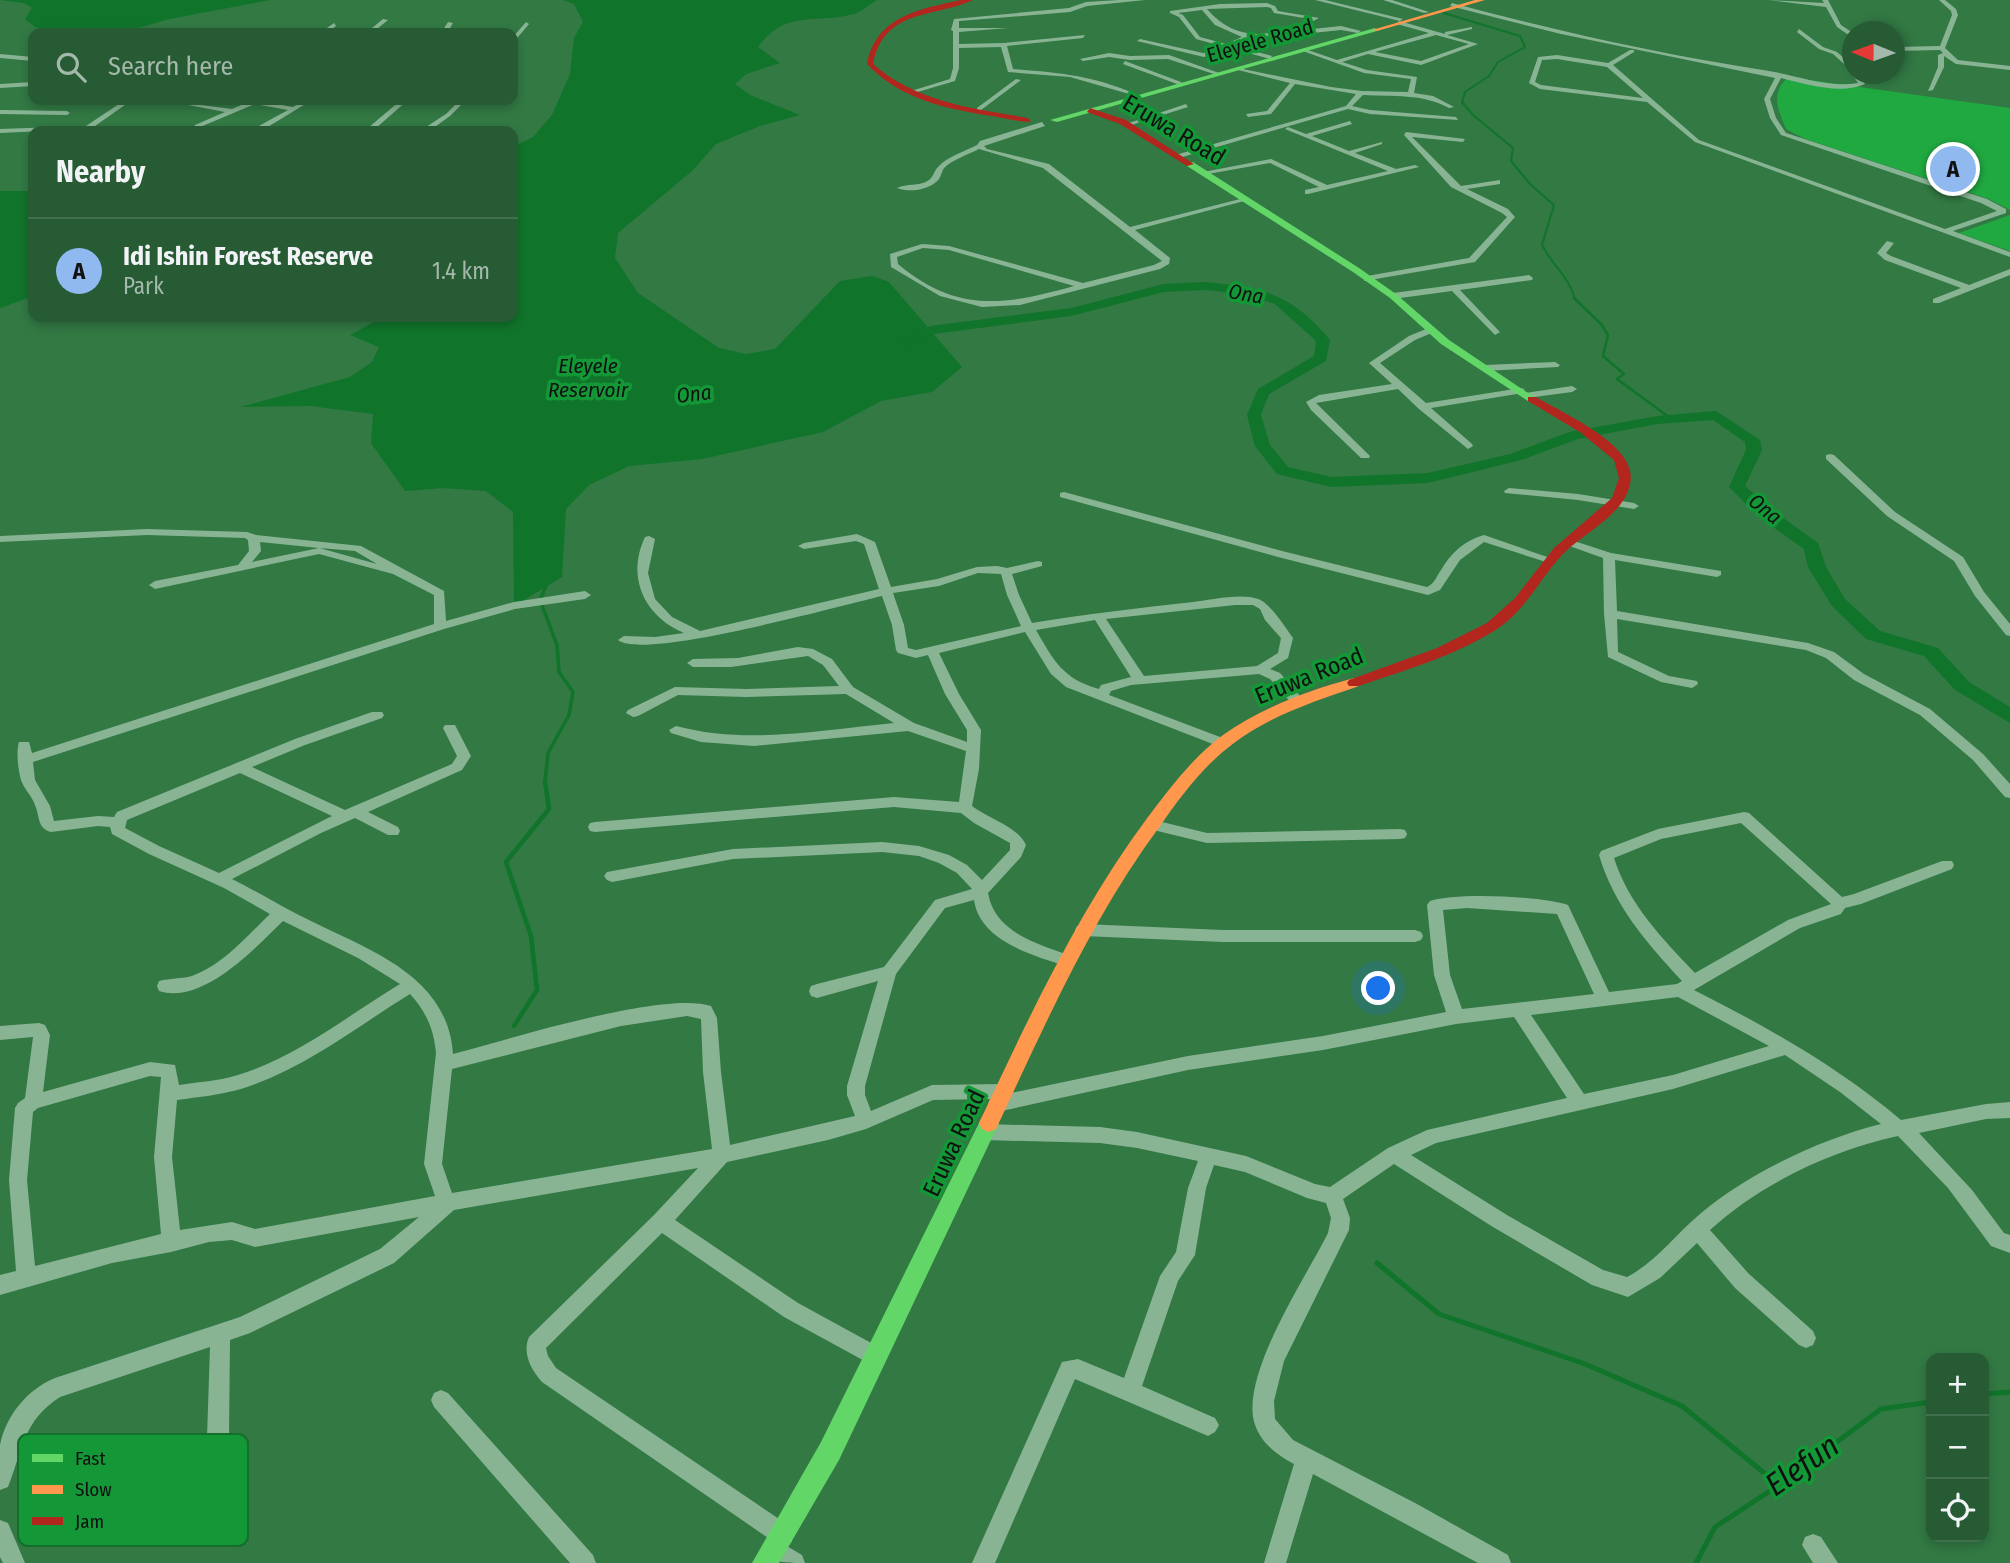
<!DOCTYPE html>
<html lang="en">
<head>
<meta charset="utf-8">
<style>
  :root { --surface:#265b33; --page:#32643f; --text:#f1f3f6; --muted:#a4b9ac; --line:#42704e; --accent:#90b9f0 }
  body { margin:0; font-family:"Fira Sans Condensed",sans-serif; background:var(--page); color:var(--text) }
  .controls { position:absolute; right:21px; bottom:21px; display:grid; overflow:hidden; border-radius:14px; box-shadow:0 4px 10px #0003 }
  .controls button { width:63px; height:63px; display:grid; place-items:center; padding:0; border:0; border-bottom:2px solid var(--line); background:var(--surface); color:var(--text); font:35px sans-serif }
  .compass { position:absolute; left:1842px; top:21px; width:63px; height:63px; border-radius:50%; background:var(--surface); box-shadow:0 4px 10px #0003; rotate:271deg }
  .you { position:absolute; left:1379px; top:989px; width:24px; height:24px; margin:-18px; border:5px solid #fff; border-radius:50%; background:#1a73e8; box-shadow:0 0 0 10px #1a73e833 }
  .badge { display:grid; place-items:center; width:46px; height:46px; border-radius:50%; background:var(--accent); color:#111; font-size:23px; font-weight:700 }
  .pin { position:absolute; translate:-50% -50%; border:4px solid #fff; box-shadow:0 2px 7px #0006 }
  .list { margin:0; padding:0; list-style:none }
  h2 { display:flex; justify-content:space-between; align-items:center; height:91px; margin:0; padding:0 28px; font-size:30px }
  h2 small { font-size:23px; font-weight:400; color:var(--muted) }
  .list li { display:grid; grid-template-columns:46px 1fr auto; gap:21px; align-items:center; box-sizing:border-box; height:105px; padding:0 28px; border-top:2px solid var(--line) }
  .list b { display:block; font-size:26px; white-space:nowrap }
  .list p { margin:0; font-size:23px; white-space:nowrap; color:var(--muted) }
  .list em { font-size:23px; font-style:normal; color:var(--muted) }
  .icon { flex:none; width:38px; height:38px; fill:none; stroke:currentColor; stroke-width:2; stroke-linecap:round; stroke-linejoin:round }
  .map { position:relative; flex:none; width:2010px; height:1563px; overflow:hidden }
  .search { position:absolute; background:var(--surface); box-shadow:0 4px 10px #0003; left:28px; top:28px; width:490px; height:77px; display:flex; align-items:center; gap:18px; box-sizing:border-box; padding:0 24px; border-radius:14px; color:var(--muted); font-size:26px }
  .panel { position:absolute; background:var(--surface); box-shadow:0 4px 10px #0003; left:28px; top:126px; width:490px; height:196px; border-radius:14px }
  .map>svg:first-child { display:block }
  .green { fill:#20a941 }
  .water { fill:#10742b }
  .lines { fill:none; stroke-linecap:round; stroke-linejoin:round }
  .stream-far4 { stroke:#10742b; stroke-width:2 }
  .stream-far3 { stroke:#10742b; stroke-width:2.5 }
  .stream-far2 { stroke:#10742b; stroke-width:3.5 }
  .stream-far1 { stroke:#10742b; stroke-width:4.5 }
  .stream { stroke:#10742b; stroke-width:5 }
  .river { fill:#10742b; fill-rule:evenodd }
  .street { fill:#89b494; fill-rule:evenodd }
  .fast { fill:#63d668; fill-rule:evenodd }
  .slow { fill:#ff974d; fill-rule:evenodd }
  .jam { fill:#b3261e; fill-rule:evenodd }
  .labels { text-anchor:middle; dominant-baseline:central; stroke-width:7; stroke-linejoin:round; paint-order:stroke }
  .far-street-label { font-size:21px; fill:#111; stroke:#149736 }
  .far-water-label { font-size:21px; font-style:italic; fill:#111; stroke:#149736 }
  .street-label { font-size:24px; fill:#111; stroke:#149736 }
  .near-water-label { font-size:32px; font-style:italic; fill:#111; stroke:#149736 }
  .key { fill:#149736; stroke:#136f2b; stroke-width:2 }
  .key-label { font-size:19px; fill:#111 }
</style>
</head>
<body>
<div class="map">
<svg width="2010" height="1563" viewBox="0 0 2010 1563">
  <rect width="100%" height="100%" fill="#327944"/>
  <!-- green -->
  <path class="green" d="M1788,77L2010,108V210L1989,199L1805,139L1786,129C1778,109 1770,94 1788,77Z
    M2010,215V251L1959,233Z"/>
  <!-- water -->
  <path class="water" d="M0,0H270L169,19L121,33H63L35,27L25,19L32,8L24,3Z
    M563,0H877C870,4 861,12 854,14C816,24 785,9 758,47L780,63L746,74L735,84L750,95L800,115L760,126L716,144L692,171L618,233L615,258L638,293L719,348L746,354L775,349L840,281L872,276L889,282L962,367L932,392L881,401L823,432L702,459L629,466L589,485L566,509L562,577L514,606L513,512L486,491L443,488L405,491L371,443L373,414L310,406L240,407L350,377L372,362L379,347L350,335L383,317H513V147L533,137L552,115L570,74L574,38L583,22L574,4Z
    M0,191H33V296L0,308Z"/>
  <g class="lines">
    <!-- stream-far4 -->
    <path class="stream-far4" d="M1444,13L1520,36L1525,47L1498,62L1489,76L1465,92L1462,102L1473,115L1513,148L1511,161L1531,185L1554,205L1542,245C1552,265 1570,278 1575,299"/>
    <!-- stream-far3 -->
    <path class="stream-far3" d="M1574,298L1601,324L1608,335L1603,356L1624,374L1617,379L1673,420"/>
    <!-- stream-far2 -->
    <path class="stream-far2" d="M545,782L548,753L569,715L573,692L559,672L557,645L540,600L547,584"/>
    <!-- stream-far1 -->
    <path class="stream-far1" d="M514,1026L537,990L531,936L506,862L549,809L545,781"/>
    <!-- stream -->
    <path class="stream" d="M1377,1263L1439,1314L1585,1364L1682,1406L1779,1485
      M1984,1394L2010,1392
      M1696,1563L1715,1527L1779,1485L1881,1409L1931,1402"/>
    <!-- river -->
    <path class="river" d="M1204,282C1262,287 1291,293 1330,340L1326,361L1269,394L1261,415L1270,445L1288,467L1331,477L1428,473L1510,454L1569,432L1657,416L1716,411L1760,440L1762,450L1745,486L1772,510L1818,543L1826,567L1845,599L1880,631L1938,648L1969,682L2010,707V723L1955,690L1924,656L1866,639L1832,606L1808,567L1804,549L1760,518L1729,487L1746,450L1745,442L1713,420L1657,424L1578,439L1521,460L1428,483L1331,487L1277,474L1255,446L1247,415L1258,389L1314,356L1316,341L1275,304L1245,294L1204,290L1164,292L1071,316L933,334L907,345L900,341L930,326L1071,308L1164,284Z"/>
    <!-- street -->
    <path class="street" d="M1119,0H1145L1087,6L1070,12L959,21V28H1008L959,32V44L1004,43L1085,35L1083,38L1007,46L1013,69C1061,73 1090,75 1136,94V96L1070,77L1008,72L1001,47L959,48V68L955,81L914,93L911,91L950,79L953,68V31L951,30L954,19L1069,8L1086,2Z
      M1315,0H1325L1403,19L1400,21Z
      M1383,0H1392L1429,12L1424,13Z
      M1768,0L1824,3L1822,0H1828L1841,25L1853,33V38L1837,27L1826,7Z
      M1939,0H1945L1956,9L1958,15L1945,48L1958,60L2010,66V70L1956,64L1944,56V67L1933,90L1928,91L1938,67V55L1943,53L1940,50L1895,51V47L1940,46L1952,15L1951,11Z
      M1267,3L1275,6L1278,11L1319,18L1294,31L1341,26L1361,31L1358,33L1341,30L1293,35L1290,33L1248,39L1232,45L1272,56L1270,59L1227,47L1204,57L1137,41L1140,39L1203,53L1221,46L1196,39L1179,17L1170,13V11L1220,4ZM1267,7L1271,8L1274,13L1310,19C1273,37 1237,44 1207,9ZM1202,10L1215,25L1242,37L1226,44L1200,37L1183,15L1178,13Z
      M1452,3C1556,31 1663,55 1769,71C1799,76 1827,88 1858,83L1852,74H1858L1865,84C1841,95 1806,84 1781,78L1770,99L1776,118L1786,133L1987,199L2006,209V213L1953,231L2010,252V257L1695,142L1647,102L1540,89L1529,83L1538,57L1557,55L1608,63L1630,50H1634V52L1613,65L1699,140L1945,229L1997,211L1981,203L1781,135L1770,118L1764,99L1775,78L1561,34L1450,6ZM1557,59L1607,67L1643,98L1541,85L1535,82L1542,60Z
      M383,19L388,20L372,33H366Z
      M1399,21L1445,34V32L1472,27V29L1447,35L1478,44L1421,65L1368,54L1342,62L1367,70L1417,77L1414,93L1433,96L1454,107L1449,108C1422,93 1393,97 1363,95L1352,106L1370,110L1456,117L1458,120L1370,114L1348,109L1179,158L1172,156L1346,106L1356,94L1295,84L1271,114L1248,117L1246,114L1267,111L1290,83L1238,70V68L1331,87L1362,91L1408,92L1411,79L1364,73L1300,50L1305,49L1337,60L1429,33L1397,24ZM1436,35L1469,44L1421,61L1375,52Z
      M448,22L453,23L447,33H441Z
      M526,22L529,24L513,43V37Z
      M334,23L336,26L326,33H320Z
      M1799,29L1823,47L1837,52L1853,66V72L1833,54L1819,49L1797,32Z
      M1109,53L1130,56L1169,55L1219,73L1214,74L1168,59L1130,60L1109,57L1083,61L1080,59Z
      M0,54L33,57V61L0,58Z
      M1125,61L1181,82L1182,83L1177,84L1123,64Z
      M1016,79L1021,80L981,110H977V108Z
      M33,82V86L0,88V84Z
      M125,100H132L95,126L194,127L195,125L225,112L162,100L232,109L253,100L293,107L305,100H312L266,128H368L401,100H408L376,128L423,129L446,114L460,100H466L450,116L432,129H445L448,131L64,130L0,133V129L86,126ZM255,104L288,110L257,127H200Z
      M1186,104L1188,107L1128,126L1123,125Z
      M0,110L67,111L70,113L67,115L0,114Z
      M1350,121L1352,124L1312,136L1349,151L1382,142V144L1355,153L1396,169L1415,165L1419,167L1308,194H1305V190L1319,187L1270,163L1202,175L1198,173L1271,159L1327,185L1388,171L1285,129L1288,127L1306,134Z
      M1042,122L1045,126L984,146L987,149L1049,164L1130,227L1244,198L1248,200L1135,230L1170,258L1169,264L1160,269L1020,305L982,307L940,296L891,267L890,254L922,244L949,246L1083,283L1154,265L1162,261L1043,168L979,149C969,154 952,160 944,168C942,171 941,176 939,179C930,190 909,193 897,188C907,183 919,187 929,180C934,176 934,171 938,167C946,157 966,151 977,145L980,141ZM923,248L949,250L1074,286C1006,305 957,314 898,264L897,257Z
      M1406,132L1465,139L1463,142L1412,137L1461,186L1500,180V184L1467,189L1508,209L1515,217L1475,262L1364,281V277L1367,276L1469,258L1507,217L1502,213L1451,187L1404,135Z
      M1887,241L1894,243L1886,253L1891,256L1969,285L2010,269V275L1939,303H1933V299L1961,288L1885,260L1877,253Z
      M1529,275L1533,278L1532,280L1460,290L1498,330L1500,332L1495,335L1452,291L1393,299L1389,296L1393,293Z
      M1431,327L1434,328V332L1415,340L1380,363L1426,403L1521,388L1524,389L1525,393L1572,386L1577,389L1572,392L1527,398L1524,397L1523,393L1431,408L1472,444L1473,446L1468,449L1419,409L1398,389L1316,403L1370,456L1369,458H1361L1311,410L1306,402L1319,395L1392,384L1369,363L1409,336Z
      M1555,362L1560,365L1558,367L1484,371L1479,368L1484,365Z
      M1830,454L1834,455L1895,512L1963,557L1984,592L2010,624V636L2006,635L1975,596L1954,561L1887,516L1826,459V455Z
      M1509,488L1578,494L1634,503L1639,506L1634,509L1578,500L1505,493L1504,491Z
      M1064,492L1286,552L1427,587C1435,583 1436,577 1441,570C1451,553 1465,540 1484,535L1556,560L1550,563L1546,562L1484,542L1460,560L1440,590L1428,595L1278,557L1060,497V493Z
      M147,529L247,532L256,535L361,546L444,591L446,621L514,602L585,591L591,595L585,599L515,609L444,629L33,762L35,780L50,806L54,821L98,816L114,817L117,812L295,739L372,712H382L384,715L382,718L305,745L252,767L345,810L452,764L457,756L443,728L445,725H455L471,756L462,770L368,812L398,827L400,831L398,835H388L355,818L321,833L232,879C260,893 285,909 313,922C372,951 448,977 453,1054C507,1040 664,990 711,1006L717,1018L721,1072L730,1145L855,1116L847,1095V1086L878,981L817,998L811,996L809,991L811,986L817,984L884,967L935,900L972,889L957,873L939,863L919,856L882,852L733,859L612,882L607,880L604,876L607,872L733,849L882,842L919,846L949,855L967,865L982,880L1010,850V843L974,823L961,813L894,807L595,832L590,831L588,827L590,823L595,822L894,797L959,802L966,751L908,731L754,746L701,742L671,733L669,730L676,726C747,745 822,730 894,723L846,694L746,697L678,695L638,716L633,717L626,713L628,710L675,687L746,689L839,686L823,665L808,656L731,667H693L687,663L693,659L738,658L798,647L813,649L832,659L853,687L914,723L967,742V730L945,694L928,655L916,658L898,653L896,650L892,625L882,596C842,605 643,661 618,640L624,636L655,637L684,633C644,616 626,577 645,537L649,536L655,539L648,573L655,599L672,617L700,631L879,589L864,544L856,541L804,549L798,546L804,543L857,534L875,542L891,587L937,579L977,567L997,566L1007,568L1038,561L1042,562V566L1012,574L1019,595L1032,623C1086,614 1139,608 1193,602C1213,600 1238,593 1258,599C1269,602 1285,627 1293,638L1288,658L1270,669L1280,673L1306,703L1304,706H1294L1270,679L1259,674L1131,685L1111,691L1109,695L1228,740L1230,743L1223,748L1066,687L1051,674L1025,632L939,653L959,694L981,730L979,769L972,806C989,819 1017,826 1026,845L1021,857L988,893C995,933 1038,944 1072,956L1074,960L1072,964L1066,966C1032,955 980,941 974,900L945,908L896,974L865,1086V1095L871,1111L932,1085L1003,1084L1009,1087L1011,1093L1188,1056L1323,1036L1446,1012L1434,975L1427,905L1430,901C1456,892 1541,896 1568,905L1609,992L1677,984L1682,981C1647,943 1614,906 1599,855L1601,851L1658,829L1744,812L1749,813L1842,897L1854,894L1942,861H1952L1954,865L1952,869L1861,904L1845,908L1841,914L1800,928L1694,990C1769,1028 1837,1066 1901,1120L1986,1104L2010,1102V1118L1986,1119L1919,1133L1972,1190L2004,1233L2010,1235V1253L1991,1246L1948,1188L1898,1136C1832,1150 1760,1184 1710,1230L1749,1274L1813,1331L1816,1338L1813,1345L1806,1348L1799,1345L1735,1288L1697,1243L1660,1278L1628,1297L1592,1285L1493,1227L1394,1164L1343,1199L1350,1218L1349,1230L1284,1361L1274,1401L1275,1419L1293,1440L1417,1504L1508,1555L1511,1563H1478L1313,1474L1286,1563H1264L1294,1464C1275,1454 1257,1440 1253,1417C1246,1366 1305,1279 1328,1233L1331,1218L1326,1203L1307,1198L1245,1172L1214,1165L1206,1188L1195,1255L1178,1281L1142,1386L1215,1418L1219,1425L1215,1432L1208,1436L1075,1379L995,1563H972L1062,1362L1078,1359L1124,1378L1160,1276L1176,1252L1188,1188L1198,1161L1137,1148L1100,1143L984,1140L978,1138L975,1132L978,1126L984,1124L1100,1127L1137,1132L1246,1156L1315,1184L1330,1187L1388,1148L1427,1130L1567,1098L1514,1017L1456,1024L1323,1050L1188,1070L997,1112L991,1109L988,1104L990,1099L933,1100L866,1129L828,1140L727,1162L675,1220L798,1303L884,1350L887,1357L884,1364L877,1367L870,1364L784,1317L662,1233L546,1348L548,1356L556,1368L791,1527L794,1535L791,1543L785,1545L802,1555L805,1563C789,1563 769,1563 762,1551L765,1543L771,1540L542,1382C531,1370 522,1353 529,1337L654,1215L698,1168L454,1210L394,1263L250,1333L230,1340L229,1437L240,1464L237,1472L229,1475L221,1472L207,1437L210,1347L60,1397C23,1421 23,1449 8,1487L0,1490C0,1476 0,1459 0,1445C6,1415 28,1389 55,1378L240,1317L380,1249L419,1217L255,1247L232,1240L209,1242L171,1252L112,1263L0,1295V1275L16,1271L9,1180L15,1108L18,1103L25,1098L33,1037L0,1040V1026L39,1023L45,1025L50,1035L43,1092L150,1062L175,1065L179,1085C198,1082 219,1081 238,1075C297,1057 347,1016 400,984L358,958L283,921C255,948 203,1005 159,991L157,986L159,981C170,978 181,979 192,976C223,965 247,936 270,914L224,888L149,854L112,834L110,827L98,826L51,832C37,828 40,817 35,805C32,796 24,789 21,780C18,769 16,752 19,742H29L32,753L434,624V595L393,574L319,554L155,589L149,585L155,581L238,565L249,551L248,540L245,538L147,535L0,542V536ZM260,542L319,548L252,562L261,551ZM320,548L355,551L377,564L323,549ZM978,573L1001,574L1007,595L1021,626L916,650L908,648L904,625L893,593L939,586ZM1235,605H1253L1260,609L1265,620L1281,638L1278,653L1257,666L1144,676L1106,619ZM1095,620L1131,677L1101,685L1099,689C1063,679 1054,661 1036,630ZM240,773L332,816L219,873L159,846L125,828L127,820ZM1741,823L1831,904L1788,920L1695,973C1662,938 1629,905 1614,858L1661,839ZM1467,908L1557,914L1594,994L1462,1009L1450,975L1443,910ZM410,994C426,1011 434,1030 436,1053L424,1164L435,1196L255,1229L232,1222L180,1230L172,1157L177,1100C199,1097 220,1095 241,1089C304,1069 355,1028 410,994ZM1678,997L1769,1046L1673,1075L1584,1094L1531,1015ZM687,1016L701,1019L703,1072L712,1149L452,1193L442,1164L452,1069L621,1026ZM1785,1055L1840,1092L1881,1124C1820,1139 1747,1174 1700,1214C1675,1235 1656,1262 1627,1277L1603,1270L1507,1215L1411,1155L1436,1143L1673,1089ZM150,1076L161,1077L154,1157L161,1234L35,1266L27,1180L33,1112L38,1108Z
      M1568,539L1611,553L1721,571V575L1717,577L1615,560L1617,611L1808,643L1834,652L1864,674L1930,709L1983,754L2010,784V798L2005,797L1973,760L1920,715L1854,680L1826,658L1806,650L1617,619L1618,652L1669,676L1697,681L1698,684L1692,688L1661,682L1608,657L1604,614L1603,558L1564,544V540Z
      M1150,819L1207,833L1400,829L1405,830L1407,834L1405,838L1400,839L1207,843L1145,828L1143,824Z
      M1083,924L1223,930H1415L1421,932L1423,936L1421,940L1415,942H1223L1083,936L1077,934L1075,930L1077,926Z
      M441,1390L448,1393L593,1555L596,1563H570L434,1407L431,1400L434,1393Z
      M0,1520L8,1523L25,1563H3L0,1557Z
      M1813,1534L1821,1537L1838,1563H1813L1802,1545L1805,1537Z"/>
    <!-- fast -->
    <path class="fast" d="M1375,28L1377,31L1057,122L1050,120Z
      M1187,162H1193L1359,268L1396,294L1449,340L1537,399L1528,401L1441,344L1390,298L1353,272L1187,166Z
      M989,1114L996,1117L999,1123L839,1460L779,1563H752L821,1442L982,1117Z"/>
    <!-- slow -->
    <path class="slow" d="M1475,0H1485L1377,31L1372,30Z
      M1354,678L1361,683L1359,686C1316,701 1271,715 1234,743C1204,765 1181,796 1160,826C1091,919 1045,1025 996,1129L989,1132L982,1129L979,1123C1029,1017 1078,911 1148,817C1170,788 1193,757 1223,735C1261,708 1309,690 1354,678Z"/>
    <!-- jam -->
    <path class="jam" d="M961,0H973C934,18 884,8 873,64C918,103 972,108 1028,118L1031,122C1018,122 1005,118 992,116C946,109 900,99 867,64C876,16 920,9 961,0Z
      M1090,108L1126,120L1194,164L1187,166L1120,124L1087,112Z
      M1528,397H1536C1561,412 1624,440 1630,471C1633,483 1627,496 1620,505C1604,525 1581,536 1563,554C1540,578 1526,610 1497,629C1455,656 1405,670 1359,686H1349L1347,683L1349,680L1437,648L1487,623L1515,598L1554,548L1612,498L1619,478L1614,460L1580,432L1528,401Z"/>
  </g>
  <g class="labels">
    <!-- far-street labels -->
    <g class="far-street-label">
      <text transform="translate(1260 41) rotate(-16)">Eleyele Road</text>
    </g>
    <!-- far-water labels -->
    <g class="far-water-label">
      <text transform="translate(1246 294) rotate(10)">Ona</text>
      <text x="588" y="366">Eleyele<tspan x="588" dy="24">Reservoir</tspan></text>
      <text transform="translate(694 394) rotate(-7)">Ona</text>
      <text transform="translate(1765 509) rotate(39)">Ona</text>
    </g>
    <!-- street labels -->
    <g class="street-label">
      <text transform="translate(1174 130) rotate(31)">Eruwa Road</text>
      <text transform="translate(1309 676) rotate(-22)">Eruwa Road</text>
      <text transform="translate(954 1143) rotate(-65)">Eruwa Road</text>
    </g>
    <!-- near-water labels -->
    <g class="near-water-label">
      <text transform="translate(1802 1465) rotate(-35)">Elefun</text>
    </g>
  </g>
  <!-- legend -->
  <rect x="18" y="1434" width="230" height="112" rx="10" class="key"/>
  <rect x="32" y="1454" width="31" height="8" fill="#63d668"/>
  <rect x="32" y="1485" width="31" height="9" fill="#ff974d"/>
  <rect x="32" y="1517" width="31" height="8" fill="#b3261e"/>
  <g class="key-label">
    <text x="75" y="1465">Fast</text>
    <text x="75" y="1496">Slow</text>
    <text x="75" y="1528">Jam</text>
  </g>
</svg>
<div class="controls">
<button>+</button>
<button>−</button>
<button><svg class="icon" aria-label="locate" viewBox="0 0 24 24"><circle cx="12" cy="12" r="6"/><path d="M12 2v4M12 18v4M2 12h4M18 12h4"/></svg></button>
</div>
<svg class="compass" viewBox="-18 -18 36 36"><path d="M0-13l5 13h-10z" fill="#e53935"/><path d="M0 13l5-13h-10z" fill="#a4b9ac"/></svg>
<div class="you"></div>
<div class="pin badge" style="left:1953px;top:169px">A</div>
<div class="search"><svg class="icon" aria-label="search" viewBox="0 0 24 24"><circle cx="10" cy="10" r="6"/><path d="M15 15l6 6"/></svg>Search here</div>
<section class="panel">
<h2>Nearby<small></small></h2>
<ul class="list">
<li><span class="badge">A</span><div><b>Idi Ishin Forest Reserve</b><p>Park</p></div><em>1.4 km</em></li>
</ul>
</section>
</div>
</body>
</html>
